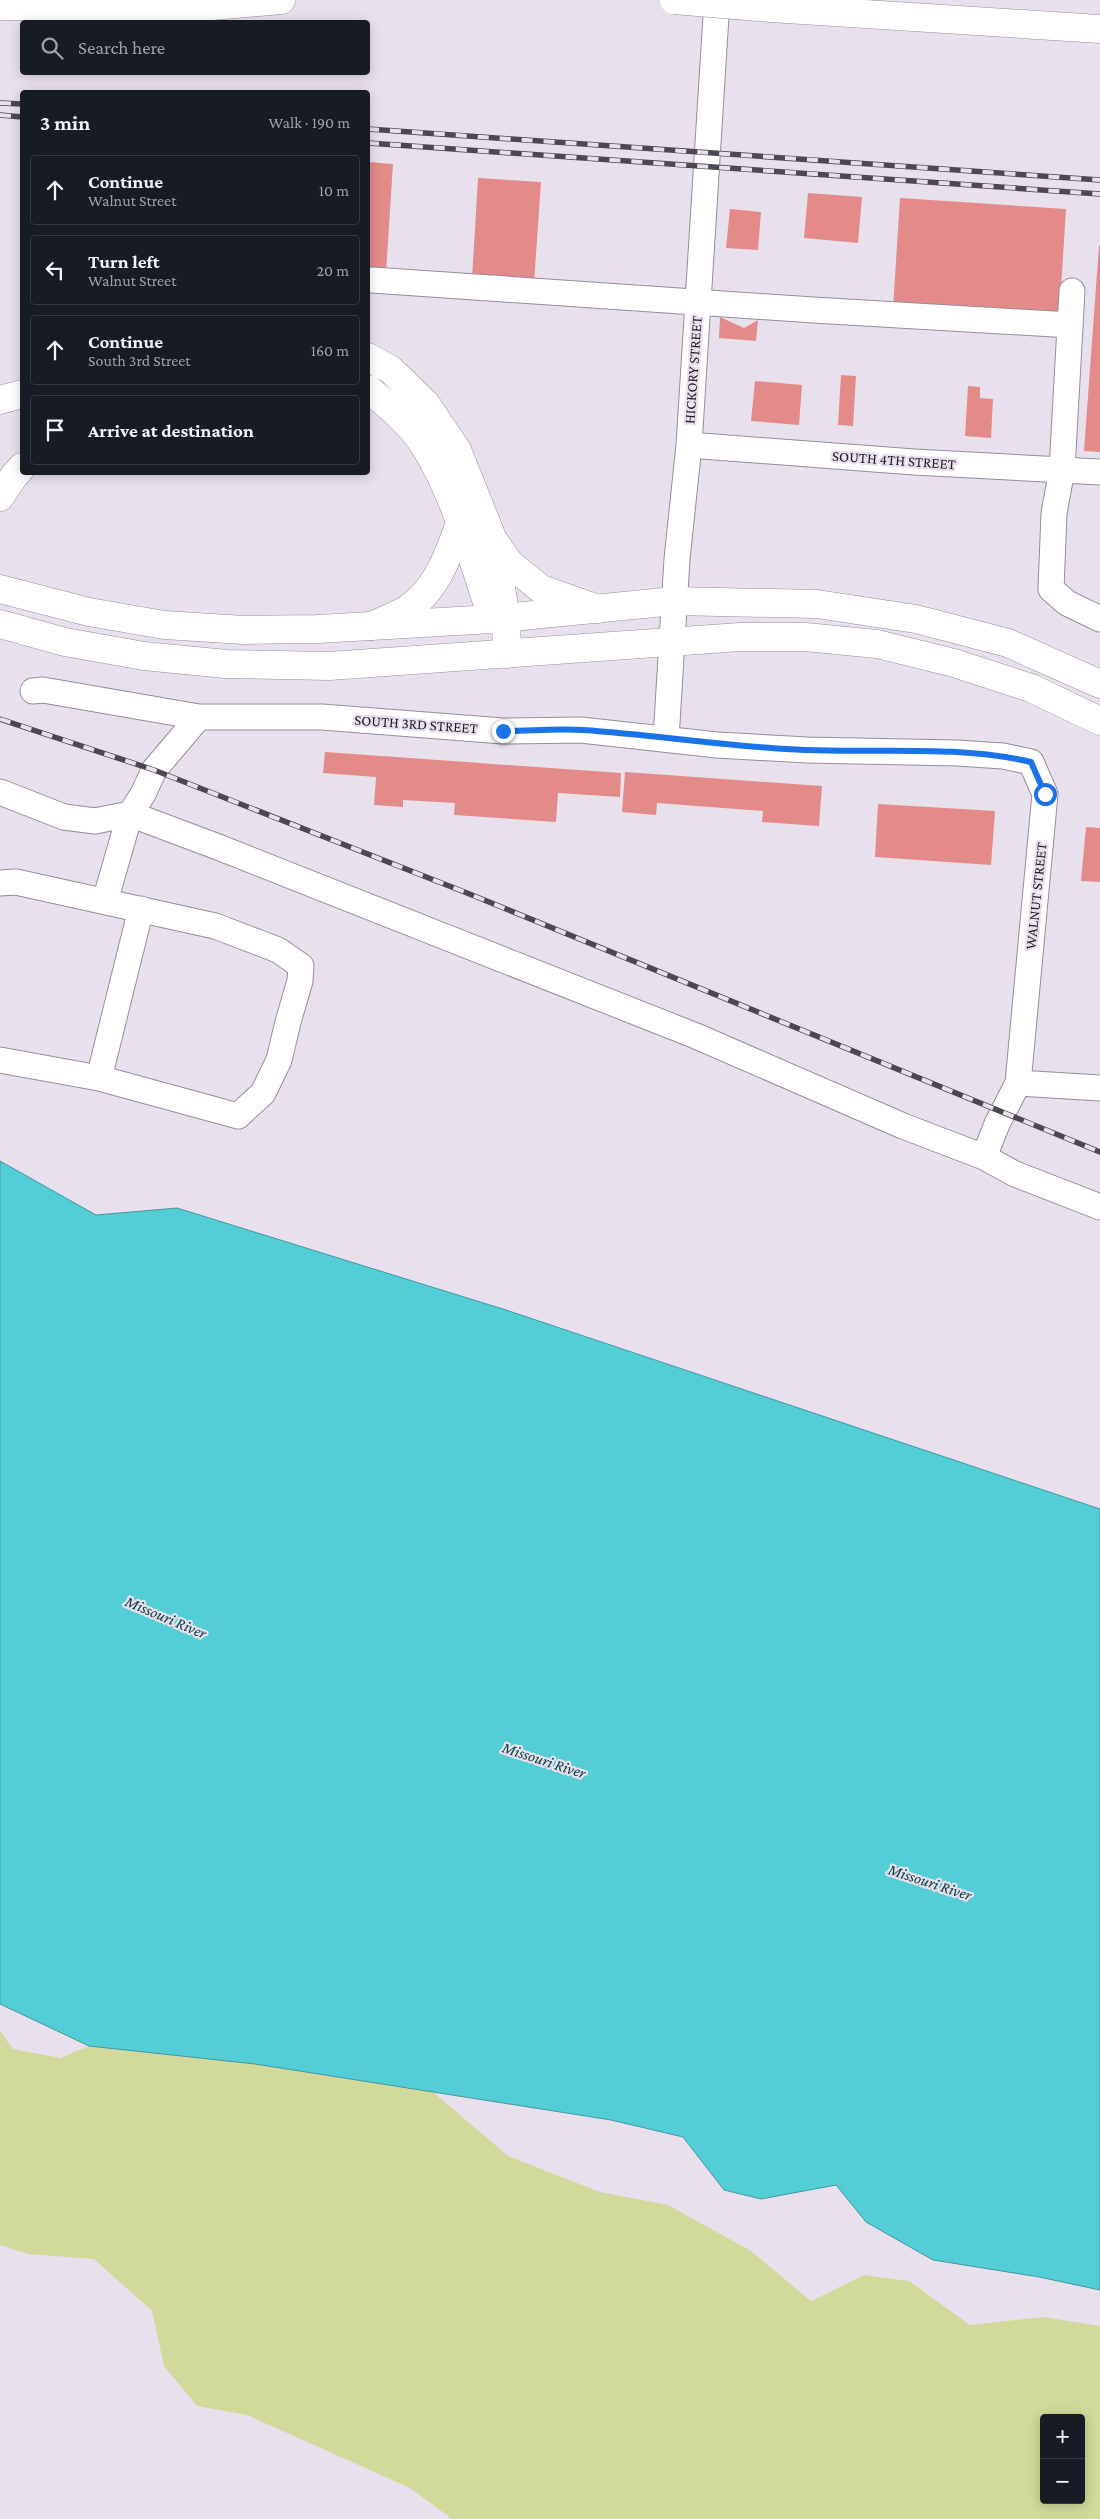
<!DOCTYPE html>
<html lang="en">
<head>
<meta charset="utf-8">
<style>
  :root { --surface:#171b24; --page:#242831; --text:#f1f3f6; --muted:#9ea1a6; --line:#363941 }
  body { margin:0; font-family:"Crimson Pro",serif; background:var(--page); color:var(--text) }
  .controls { position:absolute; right:15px; bottom:15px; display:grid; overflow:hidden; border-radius:5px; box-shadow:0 2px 12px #0003 }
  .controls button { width:45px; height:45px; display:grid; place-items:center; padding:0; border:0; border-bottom:1px solid var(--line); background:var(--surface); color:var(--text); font:25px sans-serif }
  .stop { position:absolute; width:15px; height:15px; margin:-11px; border:4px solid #1a73e8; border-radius:50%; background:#fff }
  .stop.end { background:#1a73e8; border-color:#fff; box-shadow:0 1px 5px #0008 }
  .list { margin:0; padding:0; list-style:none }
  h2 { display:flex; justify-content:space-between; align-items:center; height:65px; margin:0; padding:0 20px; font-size:21px }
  h2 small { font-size:16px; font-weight:400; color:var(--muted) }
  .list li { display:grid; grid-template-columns:32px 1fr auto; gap:15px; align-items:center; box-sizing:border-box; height:70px; margin:0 10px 10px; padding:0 10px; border:1px solid var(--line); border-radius:5px }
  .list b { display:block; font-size:19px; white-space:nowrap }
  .list p { margin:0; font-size:16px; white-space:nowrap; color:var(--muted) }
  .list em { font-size:16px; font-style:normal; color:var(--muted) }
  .icon { flex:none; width:28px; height:28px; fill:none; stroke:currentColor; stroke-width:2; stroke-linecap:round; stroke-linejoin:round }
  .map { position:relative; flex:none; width:1100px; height:2519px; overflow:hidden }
  .search { position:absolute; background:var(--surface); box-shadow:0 2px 12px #0003; left:20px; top:20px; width:350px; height:55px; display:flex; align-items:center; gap:12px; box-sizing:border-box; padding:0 18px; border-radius:5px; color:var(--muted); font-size:19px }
  .panel { position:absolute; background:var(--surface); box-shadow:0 2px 12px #0003; left:20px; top:90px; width:350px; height:385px; border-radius:5px }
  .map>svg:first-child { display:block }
  .green { fill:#d1d99b; fill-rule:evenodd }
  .water { fill:#53cdd6; stroke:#4498a0 }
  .building { fill:#e38b89 }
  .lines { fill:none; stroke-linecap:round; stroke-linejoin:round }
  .minor-casing { stroke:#958d9a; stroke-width:27 }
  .major-casing { stroke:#958d9a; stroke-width:29 }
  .highway-casing { stroke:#958d9a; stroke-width:29 }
  .minor { stroke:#fff; stroke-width:25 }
  .major { stroke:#fff; stroke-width:28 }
  .highway { stroke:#fff; stroke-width:28 }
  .rail-casing { stroke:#4d4850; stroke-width:5.5 }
  .rail { stroke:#e9e0ee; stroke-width:4; stroke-dasharray:11; stroke-linecap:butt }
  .highway-bridge-casing { stroke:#958d9a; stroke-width:29; stroke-linecap:butt }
  .highway-bridge { stroke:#fff; stroke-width:28 }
  .route { stroke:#1a73e8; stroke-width:6 }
  .labels { text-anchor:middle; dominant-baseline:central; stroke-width:4.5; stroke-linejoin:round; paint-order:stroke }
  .street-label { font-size:15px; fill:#211d23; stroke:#e9e0ee }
  .water-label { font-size:16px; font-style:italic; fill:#064144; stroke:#e9e0ee }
</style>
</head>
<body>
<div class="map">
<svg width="1100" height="2519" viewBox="0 0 1100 2519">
  <rect width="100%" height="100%" fill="#e9e0ee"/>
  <!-- green -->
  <path class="green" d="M0,2031L13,2049L60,2058L89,2046L255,2064L433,2092L508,2156L600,2192L668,2205L751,2251L811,2301L864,2275L909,2281L970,2325L1043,2317L1100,2326V2519H452L410,2488L247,2415L197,2406L164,2366L152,2311L94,2259L28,2254L0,2245ZM1044,2418H1081V2500H1044Z"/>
  <!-- water -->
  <path class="water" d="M0,1161L96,1215L177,1208L506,1310L1100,1509V2290L1039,2277L933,2260L866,2222L836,2185L761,2199L724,2190L683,2137L611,2120L255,2064L89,2046L0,2004Z"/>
  <!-- building -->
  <path class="building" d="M368,162L393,164L386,273L368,272Z
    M478,178L541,182L534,283L472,279Z
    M808,193L862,197L858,243L804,238Z
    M900,198L1066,209L1059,320L893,308Z
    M730,209L761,212L758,250L726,248Z
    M1099,246H1100V452L1084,451Z
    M720,317L744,328L758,320L756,341L719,338Z
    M841,375L856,376L853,426L838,425Z
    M755,381L802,385L799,425L751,421Z
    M968,386L980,387V398L993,399L991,438L965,436Z
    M325,752L621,773L620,797L558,793L556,822L454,815L455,803L403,800V807L374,805L376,777L323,773Z
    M625,772L822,786L819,826L762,822L763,811L657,803L656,815L622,812Z
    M878,804L995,811L991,865L875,857Z
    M1086,827L1100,828V882L1081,881Z"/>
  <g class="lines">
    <!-- minor casing -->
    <g class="minor-casing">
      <path id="minor" d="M372,280L813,310L1070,325
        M1072,291L1062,470L1054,513L1051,589L1067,603L1100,619
        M689,445L914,462L1100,472
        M33,691L43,690L199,717H322L503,731L581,730L717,745L807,750L957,753L1003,756L1031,762L1045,794L1018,1083L997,1124L984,1157
        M666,739L677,559L689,445L717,0
        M0,792L64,817L95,821L130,814L218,847L696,1036L903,1126L984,1157L1015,1174L1100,1207
        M0,883L16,882L215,926L278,950L301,966L300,981L288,1022L279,1060L263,1093L238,1116L99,1078L0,1060
        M105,901L130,814L143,794L154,770L199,717
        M99,1078L141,909
        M1018,1083L1100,1088"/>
    </g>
    <!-- major casing -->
    <g class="major-casing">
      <path id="major" d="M0,589L89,612L164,625L244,630L318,629L493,619L674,601L817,604L916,619L1008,643L1100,684
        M0,624L65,642L144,656L226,664L329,666L740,637H805L877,644L954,663L1031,688L1100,721"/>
    </g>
    <!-- highway casing -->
    <g class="highway-casing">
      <path id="highway" d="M0,6H212L281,0
        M771,8L1100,29
        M368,357L391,370L426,404L457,450L493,540L506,618L507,654
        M368,389C388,405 410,423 424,445C457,498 473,562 493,620
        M0,400L22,394
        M0,497L14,476L22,467
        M494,541L510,564L541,589L598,609
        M371,626C383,621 395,616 406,610C436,592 449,554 460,523"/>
    </g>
    <!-- minor -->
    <use href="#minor" class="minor"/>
    <!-- major -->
    <use href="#major" class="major"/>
    <!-- highway -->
    <use href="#highway" class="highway"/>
    <!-- rail casing -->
    <g class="rail-casing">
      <path id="rail" d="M0,103L22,104
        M0,115L22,117
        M368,129L1100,180
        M368,143L1100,194
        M0,719L154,770L467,893L1100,1152"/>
    </g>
    <!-- rail -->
    <use href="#rail" class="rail"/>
    <!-- highway-bridge casing -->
    <g class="highway-bridge-casing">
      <path id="highway-bridge" d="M674,0L771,8"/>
    </g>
    <!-- highway-bridge -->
    <use href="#highway-bridge" class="highway-bridge"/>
  </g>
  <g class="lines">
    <!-- route -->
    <path class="route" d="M503,731C529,731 557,728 583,730C657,735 730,747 805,750C880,753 957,745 1031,762L1045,794"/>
  </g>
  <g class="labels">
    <!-- street labels -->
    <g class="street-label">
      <text transform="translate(693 370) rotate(-86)">HICKORY STREET</text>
      <text transform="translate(894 460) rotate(4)">SOUTH 4TH STREET</text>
      <text transform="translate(416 724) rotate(4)">SOUTH 3RD STREET</text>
      <text transform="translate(1036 896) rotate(-84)">WALNUT STREET</text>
    </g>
    <!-- water labels -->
    <g class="water-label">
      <text transform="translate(166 1617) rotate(23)">Missouri River</text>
      <text transform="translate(544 1760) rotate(18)">Missouri River</text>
      <text transform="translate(930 1882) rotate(18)">Missouri River</text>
    </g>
  </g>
</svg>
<div class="controls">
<button>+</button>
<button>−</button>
</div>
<div class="stop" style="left:1045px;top:794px"></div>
<div class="stop end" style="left:503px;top:731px"></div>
<div class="search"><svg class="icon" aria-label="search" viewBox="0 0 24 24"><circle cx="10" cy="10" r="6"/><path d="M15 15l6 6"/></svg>Search here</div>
<section class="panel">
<h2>3 min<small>Walk · 190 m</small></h2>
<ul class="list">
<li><svg class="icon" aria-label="ahead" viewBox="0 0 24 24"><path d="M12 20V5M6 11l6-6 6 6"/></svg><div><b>Continue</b><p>Walnut Street</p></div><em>10 m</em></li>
<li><svg class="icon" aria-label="left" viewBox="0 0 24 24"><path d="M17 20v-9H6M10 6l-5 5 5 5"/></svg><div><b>Turn left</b><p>Walnut Street</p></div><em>20 m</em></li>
<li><svg class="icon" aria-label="ahead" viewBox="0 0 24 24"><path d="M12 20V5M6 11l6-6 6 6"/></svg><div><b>Continue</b><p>South 3rd Street</p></div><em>160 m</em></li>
<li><svg class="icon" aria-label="arrive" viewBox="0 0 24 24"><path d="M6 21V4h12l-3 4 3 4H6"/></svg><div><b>Arrive at destination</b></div></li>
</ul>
</section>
</div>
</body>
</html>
